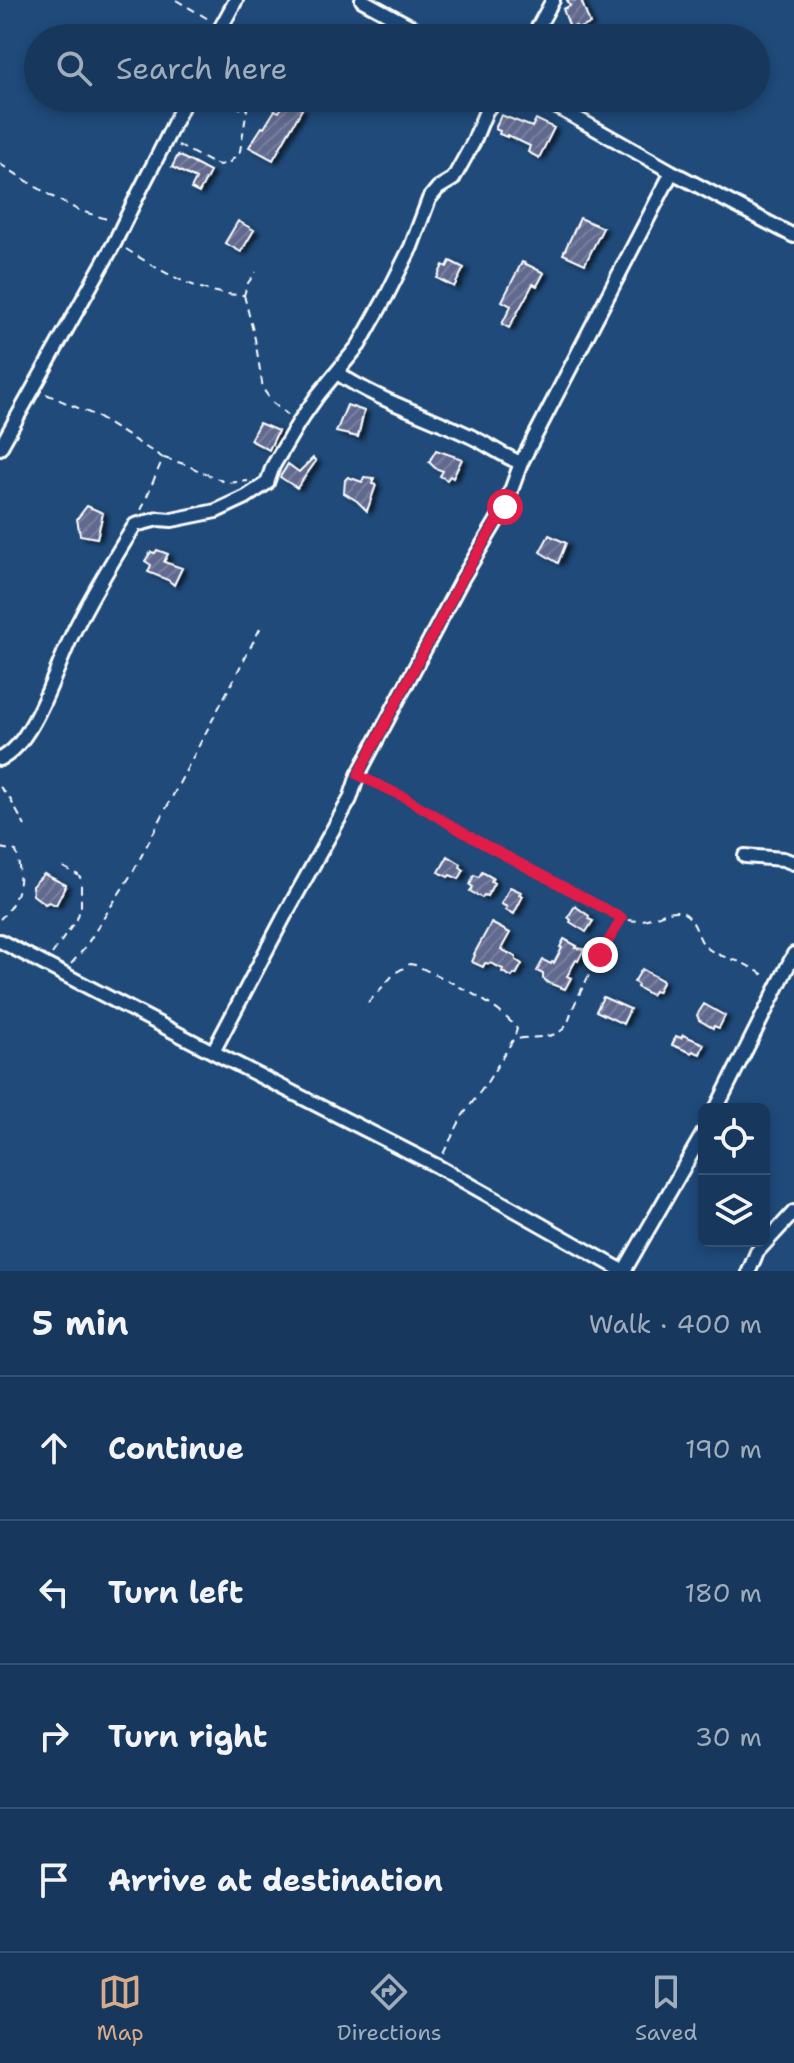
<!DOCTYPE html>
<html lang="en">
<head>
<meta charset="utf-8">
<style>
  :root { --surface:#17385c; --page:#203f62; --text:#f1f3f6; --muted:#9eacbb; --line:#365272; --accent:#d6ab8b }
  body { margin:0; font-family:"Shantell Sans",sans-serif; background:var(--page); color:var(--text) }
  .controls { position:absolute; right:24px; bottom:24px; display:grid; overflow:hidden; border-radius:12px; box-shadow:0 4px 12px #0003 }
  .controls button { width:72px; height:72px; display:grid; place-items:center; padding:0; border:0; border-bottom:2px solid var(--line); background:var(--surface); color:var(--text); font:40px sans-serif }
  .stop { position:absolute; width:24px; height:24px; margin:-18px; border:6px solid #e11d48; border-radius:50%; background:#fff }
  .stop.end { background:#e11d48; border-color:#fff; box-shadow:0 2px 8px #0008 }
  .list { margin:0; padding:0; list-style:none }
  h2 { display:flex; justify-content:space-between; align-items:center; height:104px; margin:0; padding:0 32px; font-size:34px }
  h2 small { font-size:26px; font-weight:400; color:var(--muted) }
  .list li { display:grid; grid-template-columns:52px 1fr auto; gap:24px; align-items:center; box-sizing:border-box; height:144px; padding:0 32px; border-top:2px solid var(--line) }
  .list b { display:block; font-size:30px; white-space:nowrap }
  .list em { font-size:26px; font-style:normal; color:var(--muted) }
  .icon { flex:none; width:44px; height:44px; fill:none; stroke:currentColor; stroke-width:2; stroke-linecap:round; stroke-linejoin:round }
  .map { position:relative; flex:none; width:794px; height:1271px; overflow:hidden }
  .search { position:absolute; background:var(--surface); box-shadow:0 4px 12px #0003; left:24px; right:24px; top:24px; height:88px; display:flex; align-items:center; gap:20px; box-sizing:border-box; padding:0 28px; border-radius:44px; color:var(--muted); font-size:30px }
  .sheet { height:680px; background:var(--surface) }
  nav { display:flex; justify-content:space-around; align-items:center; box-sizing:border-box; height:112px; border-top:2px solid var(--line); background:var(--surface); font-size:22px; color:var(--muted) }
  nav a { display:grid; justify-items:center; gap:4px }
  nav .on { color:var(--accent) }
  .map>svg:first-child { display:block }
  .building { fill:url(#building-hatch); stroke:#fff; stroke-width:2; filter:url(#shadow) }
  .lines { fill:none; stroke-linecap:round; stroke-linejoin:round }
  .street-casing { stroke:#fff; stroke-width:18 }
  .path { stroke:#fff; stroke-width:2; stroke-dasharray:8 6; stroke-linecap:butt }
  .street { stroke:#1f4a7a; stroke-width:12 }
  .route { stroke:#e11d48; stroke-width:10 }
</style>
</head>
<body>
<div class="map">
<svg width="794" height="1271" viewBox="0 0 794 1271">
  <defs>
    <pattern id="building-hatch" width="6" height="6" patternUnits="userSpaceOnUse" patternTransform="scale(2)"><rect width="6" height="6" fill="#61698e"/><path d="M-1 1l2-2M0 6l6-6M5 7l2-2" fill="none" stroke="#79809f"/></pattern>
    <filter id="shadow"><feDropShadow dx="4.5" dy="2.5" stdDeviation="2" flood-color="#0009"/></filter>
  </defs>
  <rect width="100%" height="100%" fill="#1f4a7a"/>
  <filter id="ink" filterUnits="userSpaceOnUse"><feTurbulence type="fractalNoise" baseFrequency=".0125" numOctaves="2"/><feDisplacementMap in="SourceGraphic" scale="16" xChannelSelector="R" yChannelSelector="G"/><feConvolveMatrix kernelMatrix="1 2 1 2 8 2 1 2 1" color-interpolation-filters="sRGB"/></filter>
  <g filter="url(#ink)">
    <!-- building -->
    <path class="building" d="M567,0H581L590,24L577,29L576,26L570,28L563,9L570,6Z
      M287,100L302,109L273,160L249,147L262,127L264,128L275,110L279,112Z
      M501,115L532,127L536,119L554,128L539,158L528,152L530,146L507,135V137L499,134L500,131L495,129Z
      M178,155L210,172L199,193L191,189L196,179L172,167Z
      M580,218L603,228L585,264L563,254Z
      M238,221L254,230L241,252L225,243Z
      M450,261L464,268L454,287L437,278L443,265L447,267Z
      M522,262L544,273L537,286L533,284L509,328L502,324L511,306L502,301Z
      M347,405L364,411L358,437L336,432Z
      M259,423L278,431L269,450L250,440Z
      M436,450L462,459L453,478L450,476L447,480L440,476L443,471L435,468L429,462Z
      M313,458L316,461L297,488L280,477L288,464L299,472Z
      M348,477L362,482L364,477L374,478L372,484L376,485L367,511L357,501L344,493L345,480Z
      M87,506L103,513L97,538L80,535L77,519Z
      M549,535L566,543L558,563L540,552Z
      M157,550L168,554L164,562L182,568L174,585L168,580L148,572L151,565L145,561L151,552L155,553Z
      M448,856L461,864L460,867L464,870L459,879L450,875L448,877L439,872Z
      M482,872L493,878L491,881L494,883L487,896L484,895L482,898L470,891L473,887L470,885L474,875L479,877Z
      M44,874L66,885L56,905L49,902L45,904L33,895L32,886Z
      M510,887L521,892L519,894L523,896L514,914L505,910L507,907L501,904Z
      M575,906L589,916L588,919L593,921L586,932L570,922L571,920L568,917Z
      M491,923L510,933L501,949L516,957V960L522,964L516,975L514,974L512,977L502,972L503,969L493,964L485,963L483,967L472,962L475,955L474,954Z
      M564,939L577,946L575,948L584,949L578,961L576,960L567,976L571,978L565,989L548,983L543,978V974L537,971L543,960L551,964L552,962L554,963L562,948L560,947Z
      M642,969L663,981L657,992L654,991L651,995L637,987L638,985L634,982Z
      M603,997L630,1009L623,1024L596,1011Z
      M704,1004L725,1016L719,1028L714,1026L713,1028L699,1020L697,1015Z
      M683,1035L704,1044L700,1054L693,1051L692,1053L672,1045L676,1036L681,1038Z"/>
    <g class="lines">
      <!-- street casing -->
      <g class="street-casing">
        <path id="street" d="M362,0L432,38
          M215,38L236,0
          M532,38L553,0
          M541,98L672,172L794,236
          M337,373C379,401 427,415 472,437C489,445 503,456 521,463
          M0,448L115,242C137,193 164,147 186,98
          M0,759C34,744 56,667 73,633C91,596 113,560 135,525L158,519L172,520L216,511L246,497L267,483L273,466L299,422L318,395L359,345L387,295L411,247L429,199L438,188L453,179L473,143L486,111L496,98
          M745,856L783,859L794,863
          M0,941L213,1052L437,1166L623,1271
          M213,1052L285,915L350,799L358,775L462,579L505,507L521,463L672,172
          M716,1109L794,954
          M624,1271L704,1132
          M749,1271L757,1252L794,1212"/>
      </g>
      <!-- path -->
      <path class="path" d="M176,0L210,20
        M222,98L245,111
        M178,145L212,163L220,165L230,162L240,151L249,98
        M0,164L51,196L78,210L110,220
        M126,249C162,272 200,295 244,295L248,283L256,272
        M244,295L255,339L263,389L273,403L288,415
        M46,394L94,415L163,458L140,513
        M164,458L184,464L227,483L248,481
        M370,781L406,798L574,894L622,918C647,928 665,906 682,912C697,919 696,938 706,947C715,955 729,958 740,962C750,966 758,972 768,977
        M0,787L9,797L25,826
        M0,848L16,851C23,876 20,900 0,919
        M52,954L77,919L81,907V879L78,875L59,865
        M71,964L84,949L134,870L263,623
        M368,1003L395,973L410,964L415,965C445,979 498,1003 517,1029L514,1038
        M443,1154L463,1115L486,1084L513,1040C530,1035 547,1041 562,1030C569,1025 570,1015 573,1008C587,976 605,947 622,918"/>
      <!-- street -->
      <use href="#street" class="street"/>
    </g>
  </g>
  <g class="lines" filter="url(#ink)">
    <!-- route -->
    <path class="route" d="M505,507L462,579L358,775L406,798L476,840L622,918L600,955"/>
  </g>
</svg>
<div class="controls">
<button><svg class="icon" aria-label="locate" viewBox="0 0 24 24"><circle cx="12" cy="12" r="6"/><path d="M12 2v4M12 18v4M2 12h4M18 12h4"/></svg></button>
<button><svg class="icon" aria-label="layers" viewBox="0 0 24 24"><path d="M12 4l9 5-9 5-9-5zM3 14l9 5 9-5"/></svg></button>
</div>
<div class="stop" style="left:505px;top:507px"></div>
<div class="stop end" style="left:600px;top:955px"></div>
<div class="search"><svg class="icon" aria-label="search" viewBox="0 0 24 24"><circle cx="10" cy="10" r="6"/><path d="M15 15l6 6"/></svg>Search here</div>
</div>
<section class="sheet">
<h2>5 min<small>Walk · 400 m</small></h2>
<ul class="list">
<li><svg class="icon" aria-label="ahead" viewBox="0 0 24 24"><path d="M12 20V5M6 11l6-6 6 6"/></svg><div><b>Continue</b></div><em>190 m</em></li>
<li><svg class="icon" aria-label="left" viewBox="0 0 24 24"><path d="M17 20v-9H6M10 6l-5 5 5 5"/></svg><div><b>Turn left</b></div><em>180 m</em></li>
<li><svg class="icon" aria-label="right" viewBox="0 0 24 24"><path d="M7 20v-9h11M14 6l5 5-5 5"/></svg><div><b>Turn right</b></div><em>30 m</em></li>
<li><svg class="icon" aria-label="arrive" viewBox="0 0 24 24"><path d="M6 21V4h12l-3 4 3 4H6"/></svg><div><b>Arrive at destination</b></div></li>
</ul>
</section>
<nav>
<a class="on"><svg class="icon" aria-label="map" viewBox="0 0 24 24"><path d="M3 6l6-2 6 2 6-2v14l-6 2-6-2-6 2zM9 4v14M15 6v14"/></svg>Map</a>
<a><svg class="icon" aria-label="directions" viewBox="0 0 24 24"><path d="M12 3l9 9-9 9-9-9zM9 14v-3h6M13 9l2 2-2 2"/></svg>Directions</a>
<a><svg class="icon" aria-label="saved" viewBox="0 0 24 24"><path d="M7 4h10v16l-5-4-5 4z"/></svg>Saved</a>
</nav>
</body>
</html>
